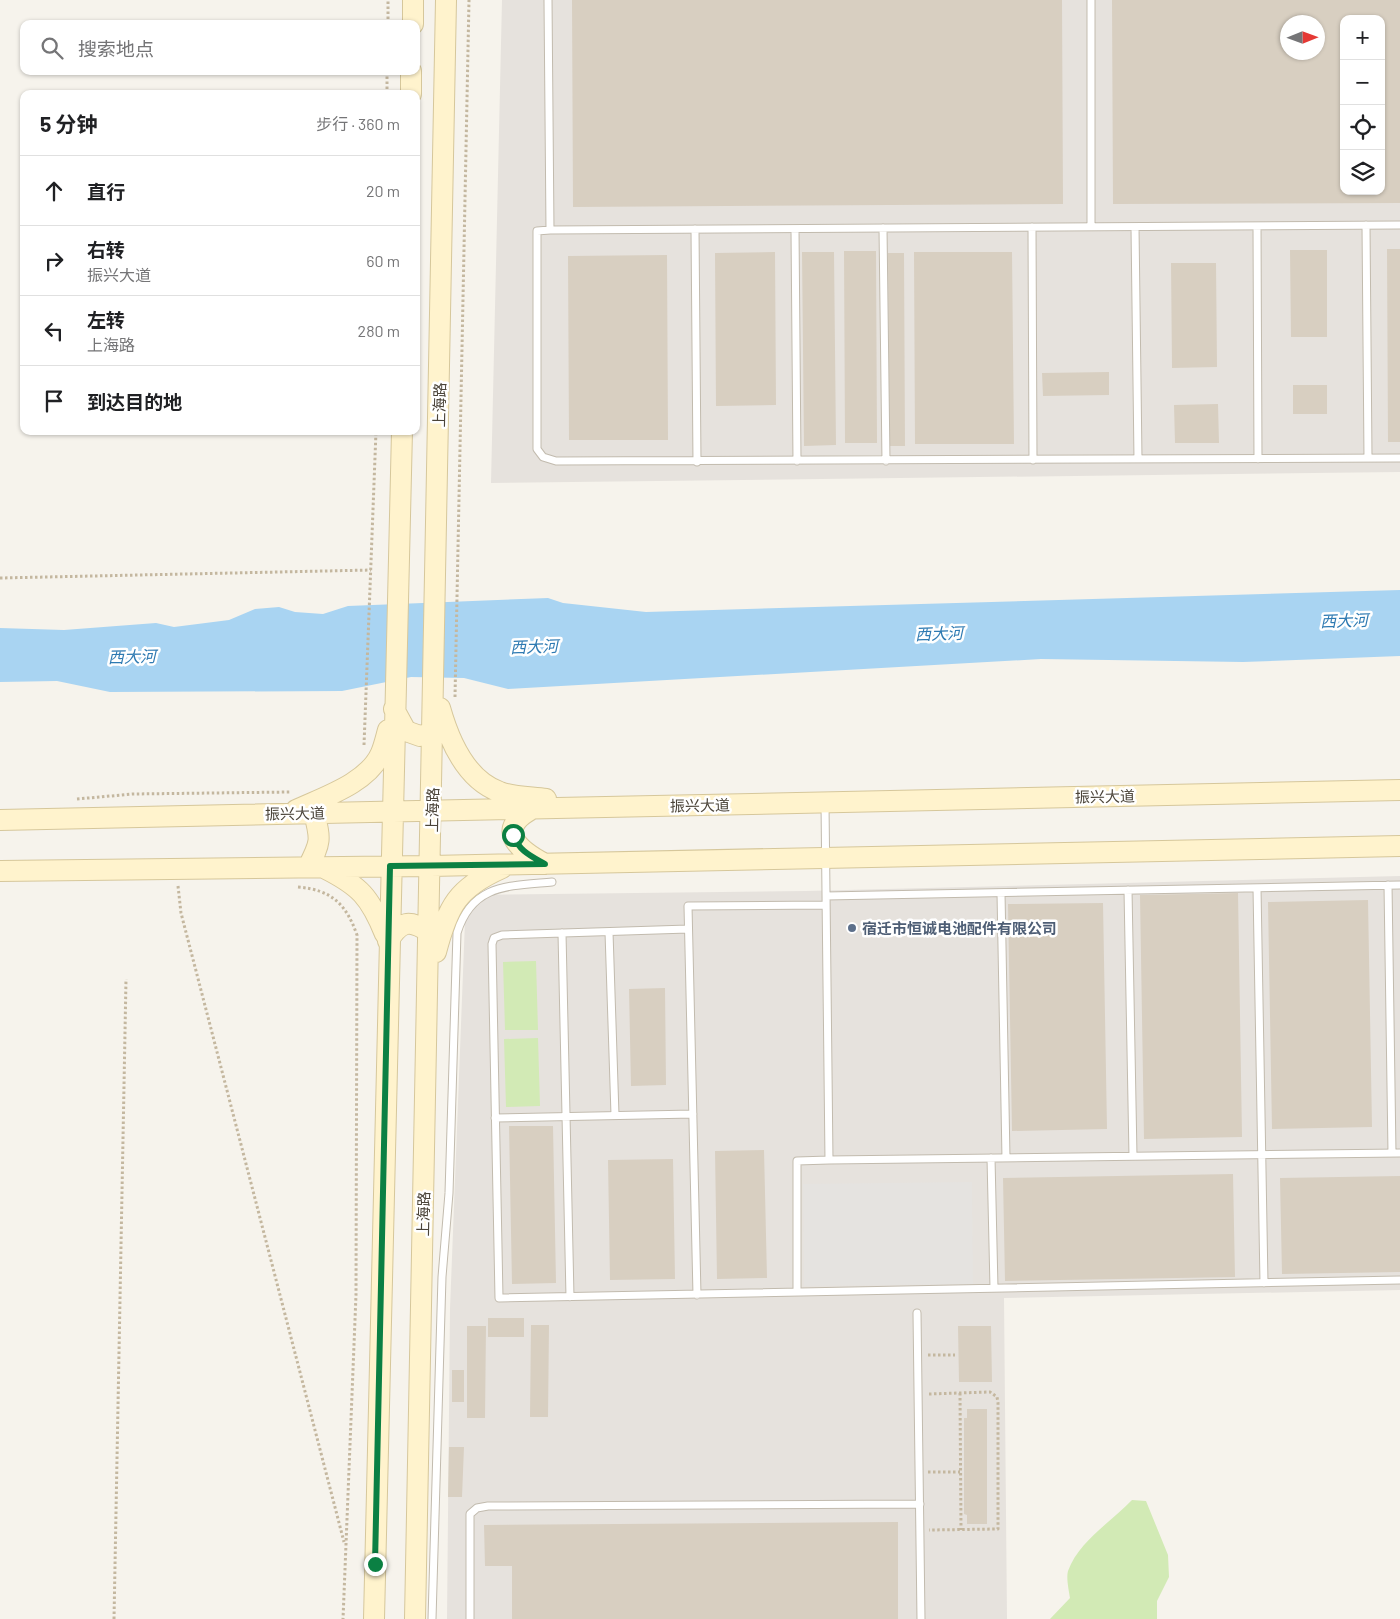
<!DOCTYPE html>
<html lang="zh">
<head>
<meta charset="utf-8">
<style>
  :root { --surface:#fff; --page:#f2f2f2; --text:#202124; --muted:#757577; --line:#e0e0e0 }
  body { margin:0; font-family:Barlow,"Noto Sans SC",sans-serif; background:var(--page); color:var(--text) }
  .controls { position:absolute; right:15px; top:15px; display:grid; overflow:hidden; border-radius:10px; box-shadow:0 1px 4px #0004 }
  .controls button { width:45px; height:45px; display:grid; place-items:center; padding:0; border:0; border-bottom:1px solid var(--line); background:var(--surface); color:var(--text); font:25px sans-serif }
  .compass { position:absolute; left:1280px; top:15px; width:45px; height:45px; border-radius:50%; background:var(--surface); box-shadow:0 1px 4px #0004; rotate:89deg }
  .stop { position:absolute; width:15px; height:15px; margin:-11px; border:4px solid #0b8043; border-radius:50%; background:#fff }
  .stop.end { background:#0b8043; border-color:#fff; box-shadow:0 1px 5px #0008 }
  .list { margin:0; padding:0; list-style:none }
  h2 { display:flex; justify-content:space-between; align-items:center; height:65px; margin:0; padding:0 20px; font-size:21px }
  h2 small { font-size:16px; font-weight:400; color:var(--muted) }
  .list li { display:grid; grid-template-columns:32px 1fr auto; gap:15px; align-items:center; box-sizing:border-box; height:70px; padding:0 20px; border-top:1px solid var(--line) }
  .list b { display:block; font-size:19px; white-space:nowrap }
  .list p { margin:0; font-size:16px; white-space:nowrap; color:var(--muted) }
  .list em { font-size:16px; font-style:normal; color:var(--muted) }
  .icon { flex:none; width:28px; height:28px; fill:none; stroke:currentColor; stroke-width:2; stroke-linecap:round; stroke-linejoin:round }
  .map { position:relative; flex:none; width:1400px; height:1619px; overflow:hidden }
  .search { position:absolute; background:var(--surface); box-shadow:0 1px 4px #0004; left:20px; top:20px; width:400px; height:55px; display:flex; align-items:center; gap:12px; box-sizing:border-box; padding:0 18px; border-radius:10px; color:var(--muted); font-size:19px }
  .panel { position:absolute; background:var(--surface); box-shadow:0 1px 4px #0004; left:20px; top:90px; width:400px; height:345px; border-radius:10px }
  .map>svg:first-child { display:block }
  .industrial { fill:#e6e2dd; fill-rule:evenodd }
  .green { fill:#d2eab5 }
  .parking { fill:#e5e3e0 }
  .water { fill:#a9d4f2 }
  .building { fill:#d8cfc1; fill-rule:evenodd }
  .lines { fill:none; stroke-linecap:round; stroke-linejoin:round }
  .service-casing { stroke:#c2bbae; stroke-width:9 }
  .secondary-casing { stroke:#d6c79b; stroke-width:22 }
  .path { stroke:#c4b79f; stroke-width:3; stroke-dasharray:2.5 2.5; stroke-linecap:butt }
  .service { stroke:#fff; stroke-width:7 }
  .secondary { stroke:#fff3cd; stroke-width:20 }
  .route { stroke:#0b8043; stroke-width:6 }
  .service-dot { fill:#5c6f8a; stroke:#fff; stroke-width:2 }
  .labels { text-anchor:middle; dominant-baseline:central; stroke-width:5; stroke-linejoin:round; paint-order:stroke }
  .street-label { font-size:15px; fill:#4b4439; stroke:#fff }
  .service-label { font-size:15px; font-weight:bold; fill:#4e5e75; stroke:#fff; text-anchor:start }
  .water-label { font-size:16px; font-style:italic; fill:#2e7ab2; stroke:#fff }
</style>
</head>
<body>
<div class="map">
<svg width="1400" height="1619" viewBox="0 0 1400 1619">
  <rect width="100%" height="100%" fill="#f6f3ec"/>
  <!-- industrial -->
  <path class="industrial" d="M502,0H1400V472L491,483ZM1344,19H1381V191H1344ZM1288,22H1318V52H1288Z
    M1400,876V1290L1004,1298L1007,1619H447L450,1309L466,895L806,891Z"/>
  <!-- green -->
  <path class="green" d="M536,961L538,1030H505L503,962Z
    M538,1038L540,1106L506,1107L504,1039Z
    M1132,1500L1146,1501L1168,1555L1169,1577L1157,1601V1619H1050L1070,1598C1069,1591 1066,1578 1068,1571C1079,1541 1111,1522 1132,1500Z"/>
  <!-- parking -->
  <path class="parking" d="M972,1182L973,1284L804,1286L803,1184Z"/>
  <!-- water -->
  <path class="water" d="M1400,590V656L1243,662L1041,659L508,689L464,678L411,677L342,691L110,692L57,681L0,682V628L64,630L156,623L174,627L229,620L255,609L279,607L295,612L323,614L348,606L548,598L563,603L646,612Z"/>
  <!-- building -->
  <path class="building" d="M572,0H1062L1063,204L573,207Z
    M1112,0H1400V203L1113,204ZM1344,19H1381V191H1344ZM1288,22H1318V52H1288Z
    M1387,249H1400V442H1388Z
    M1290,250H1327V337H1291Z
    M844,251H876L877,443H845Z
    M775,252L776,405L716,406L715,253Z
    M802,252H834L836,445L804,446Z
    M914,252H1012L1014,444H915Z
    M888,253H904L905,446H889Z
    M667,255L668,440H569L568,256Z
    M1171,263H1216L1217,367L1172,368Z
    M1109,372V395L1043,396L1042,373Z
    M1293,385H1327V414H1293Z
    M1218,404L1219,443H1175L1174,405Z
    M1238,893L1242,1137L1144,1139L1140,895Z
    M1368,900L1372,1127L1272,1129L1268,902Z
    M1103,903L1107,1129L1012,1131L1008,904Z
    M665,988L666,1085L631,1086L629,989Z
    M509,1126H553L556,1283L512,1284Z
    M764,1150L767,1278L717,1279L715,1151Z
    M673,1159L675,1279L610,1280L608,1160Z
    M1233,1174L1235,1277L1005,1281L1003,1178Z
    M1400,1176V1272L1282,1274L1280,1178Z
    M488,1318H524V1337H488Z
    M531,1325H549L548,1417H530Z
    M467,1326H486L485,1418H467Z
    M958,1326H991L992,1382H959Z
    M452,1370H464V1402H452Z
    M967,1409H987V1524H967V1515L964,1514V1418H967Z
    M449,1447H464L462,1497H448Z
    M898,1522V1619H512V1566H485L484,1525Z"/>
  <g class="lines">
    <!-- service casing -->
    <g class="service-casing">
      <path id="service" d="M548,0L550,230L1400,225
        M1091,0V227
        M1366,225L1368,458
        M1257,226L1258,459
        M1032,227L1033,460
        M1135,227L1138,459
        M883,228L886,461
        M695,229L697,462
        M795,229L797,461
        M550,230L537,231V449L543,457L556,461L1400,458
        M825,804L829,1160L1400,1153
        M1388,885L1392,1153
        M1257,888L1264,1283
        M1128,890L1133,1156
        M1001,893L1006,1158
        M826,896L1400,885
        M688,929L502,935L494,938L492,944L499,1298L1400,1280
        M609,932L615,1115
        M562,933L570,1297
        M495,1118L693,1114
        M991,1158L994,1288
        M797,1292V1161L829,1160
        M697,1295L688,906L826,905
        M917,1313L921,1619
        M432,1619L442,1277L449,1193L457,933C472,884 508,886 552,882
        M470,1619V1514L477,1508L488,1506L920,1504"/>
    </g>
    <!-- secondary casing -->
    <g class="secondary-casing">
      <path id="secondary" d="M413,24V0
        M411,94V71
        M440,708C449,740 466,780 500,792C513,797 532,797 546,799
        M394,709L406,731L420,736L434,732
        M534,808C494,829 517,849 545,864
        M296,810C324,797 368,783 381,753C384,746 386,737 388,730
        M0,820L1400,790
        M308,867C321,842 321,840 314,813
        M324,868C360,886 370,897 385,934
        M0,871L431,866L1400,846
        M388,941C401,921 409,919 429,932
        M436,952C448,906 457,888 502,868
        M374,1619L402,431
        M415,1619L446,0"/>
    </g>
    <!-- path -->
    <path class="path" d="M388,24V0
      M387,94V71
      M0,578L371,570
      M455,697L469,0
      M364,745L376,431
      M77,799L133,794L291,792
      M178,886L181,913L344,1542
      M298,887C332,890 346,904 357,935L356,1295L343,1619
      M928,1355H955
      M960,1393L961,1530
      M929,1394L990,1392L997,1397L998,1403V1529L929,1530
      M928,1472H960
      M114,1619L126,979"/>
    <!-- service -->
    <use href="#service" class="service"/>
    <!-- secondary -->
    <use href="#secondary" class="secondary"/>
  </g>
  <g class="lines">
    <!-- route -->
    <path class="route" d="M375,1564L390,866L545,864C531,856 519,851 513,835"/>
  </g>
  <!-- markers -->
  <circle class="service-dot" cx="852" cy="928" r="5"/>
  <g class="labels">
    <!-- street labels -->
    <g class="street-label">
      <text transform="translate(439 405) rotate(-89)">上海路</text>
      <text transform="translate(1105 796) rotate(-1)">振兴大道</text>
      <text transform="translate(700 805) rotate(-1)">振兴大道</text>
      <text transform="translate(432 810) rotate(-89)">上海路</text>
      <text transform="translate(295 813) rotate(-1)">振兴大道</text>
      <text transform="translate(423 1214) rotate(-89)">上海路</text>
    </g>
    <!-- service labels -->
    <g class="service-label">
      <text x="862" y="928">宿迁市恒诚电池配件有限公司</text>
    </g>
    <!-- water labels -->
    <g class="water-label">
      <text transform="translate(1344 620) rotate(-2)">西大河</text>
      <text transform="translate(939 633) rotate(-2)">西大河</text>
      <text transform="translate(534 646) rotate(-2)">西大河</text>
      <text transform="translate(132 656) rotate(-1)">西大河</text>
    </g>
  </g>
</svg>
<div class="controls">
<button>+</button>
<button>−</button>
<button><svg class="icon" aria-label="locate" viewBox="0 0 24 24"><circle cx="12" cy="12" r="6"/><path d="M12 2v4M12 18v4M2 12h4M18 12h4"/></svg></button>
<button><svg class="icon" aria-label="layers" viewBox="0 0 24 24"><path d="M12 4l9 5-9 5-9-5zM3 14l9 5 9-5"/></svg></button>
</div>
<svg class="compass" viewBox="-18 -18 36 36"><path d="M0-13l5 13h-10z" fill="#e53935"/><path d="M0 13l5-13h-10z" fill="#757577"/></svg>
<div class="stop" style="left:513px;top:835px"></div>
<div class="stop end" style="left:375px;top:1564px"></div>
<div class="search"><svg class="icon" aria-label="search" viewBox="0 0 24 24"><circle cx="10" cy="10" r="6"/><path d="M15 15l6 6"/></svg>搜索地点</div>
<section class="panel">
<h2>5 分钟<small>步行 · 360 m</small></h2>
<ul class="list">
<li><svg class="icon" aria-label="ahead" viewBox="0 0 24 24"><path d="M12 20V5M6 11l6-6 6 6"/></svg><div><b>直行</b></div><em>20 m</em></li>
<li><svg class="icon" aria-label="right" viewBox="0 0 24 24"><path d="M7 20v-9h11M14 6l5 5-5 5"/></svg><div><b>右转</b><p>振兴大道</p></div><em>60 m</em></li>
<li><svg class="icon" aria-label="left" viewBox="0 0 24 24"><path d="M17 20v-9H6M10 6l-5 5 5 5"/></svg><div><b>左转</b><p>上海路</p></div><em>280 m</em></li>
<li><svg class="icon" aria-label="arrive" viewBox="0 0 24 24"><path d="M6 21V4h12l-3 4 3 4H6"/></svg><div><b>到达目的地</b></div></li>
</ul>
</section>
</div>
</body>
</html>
